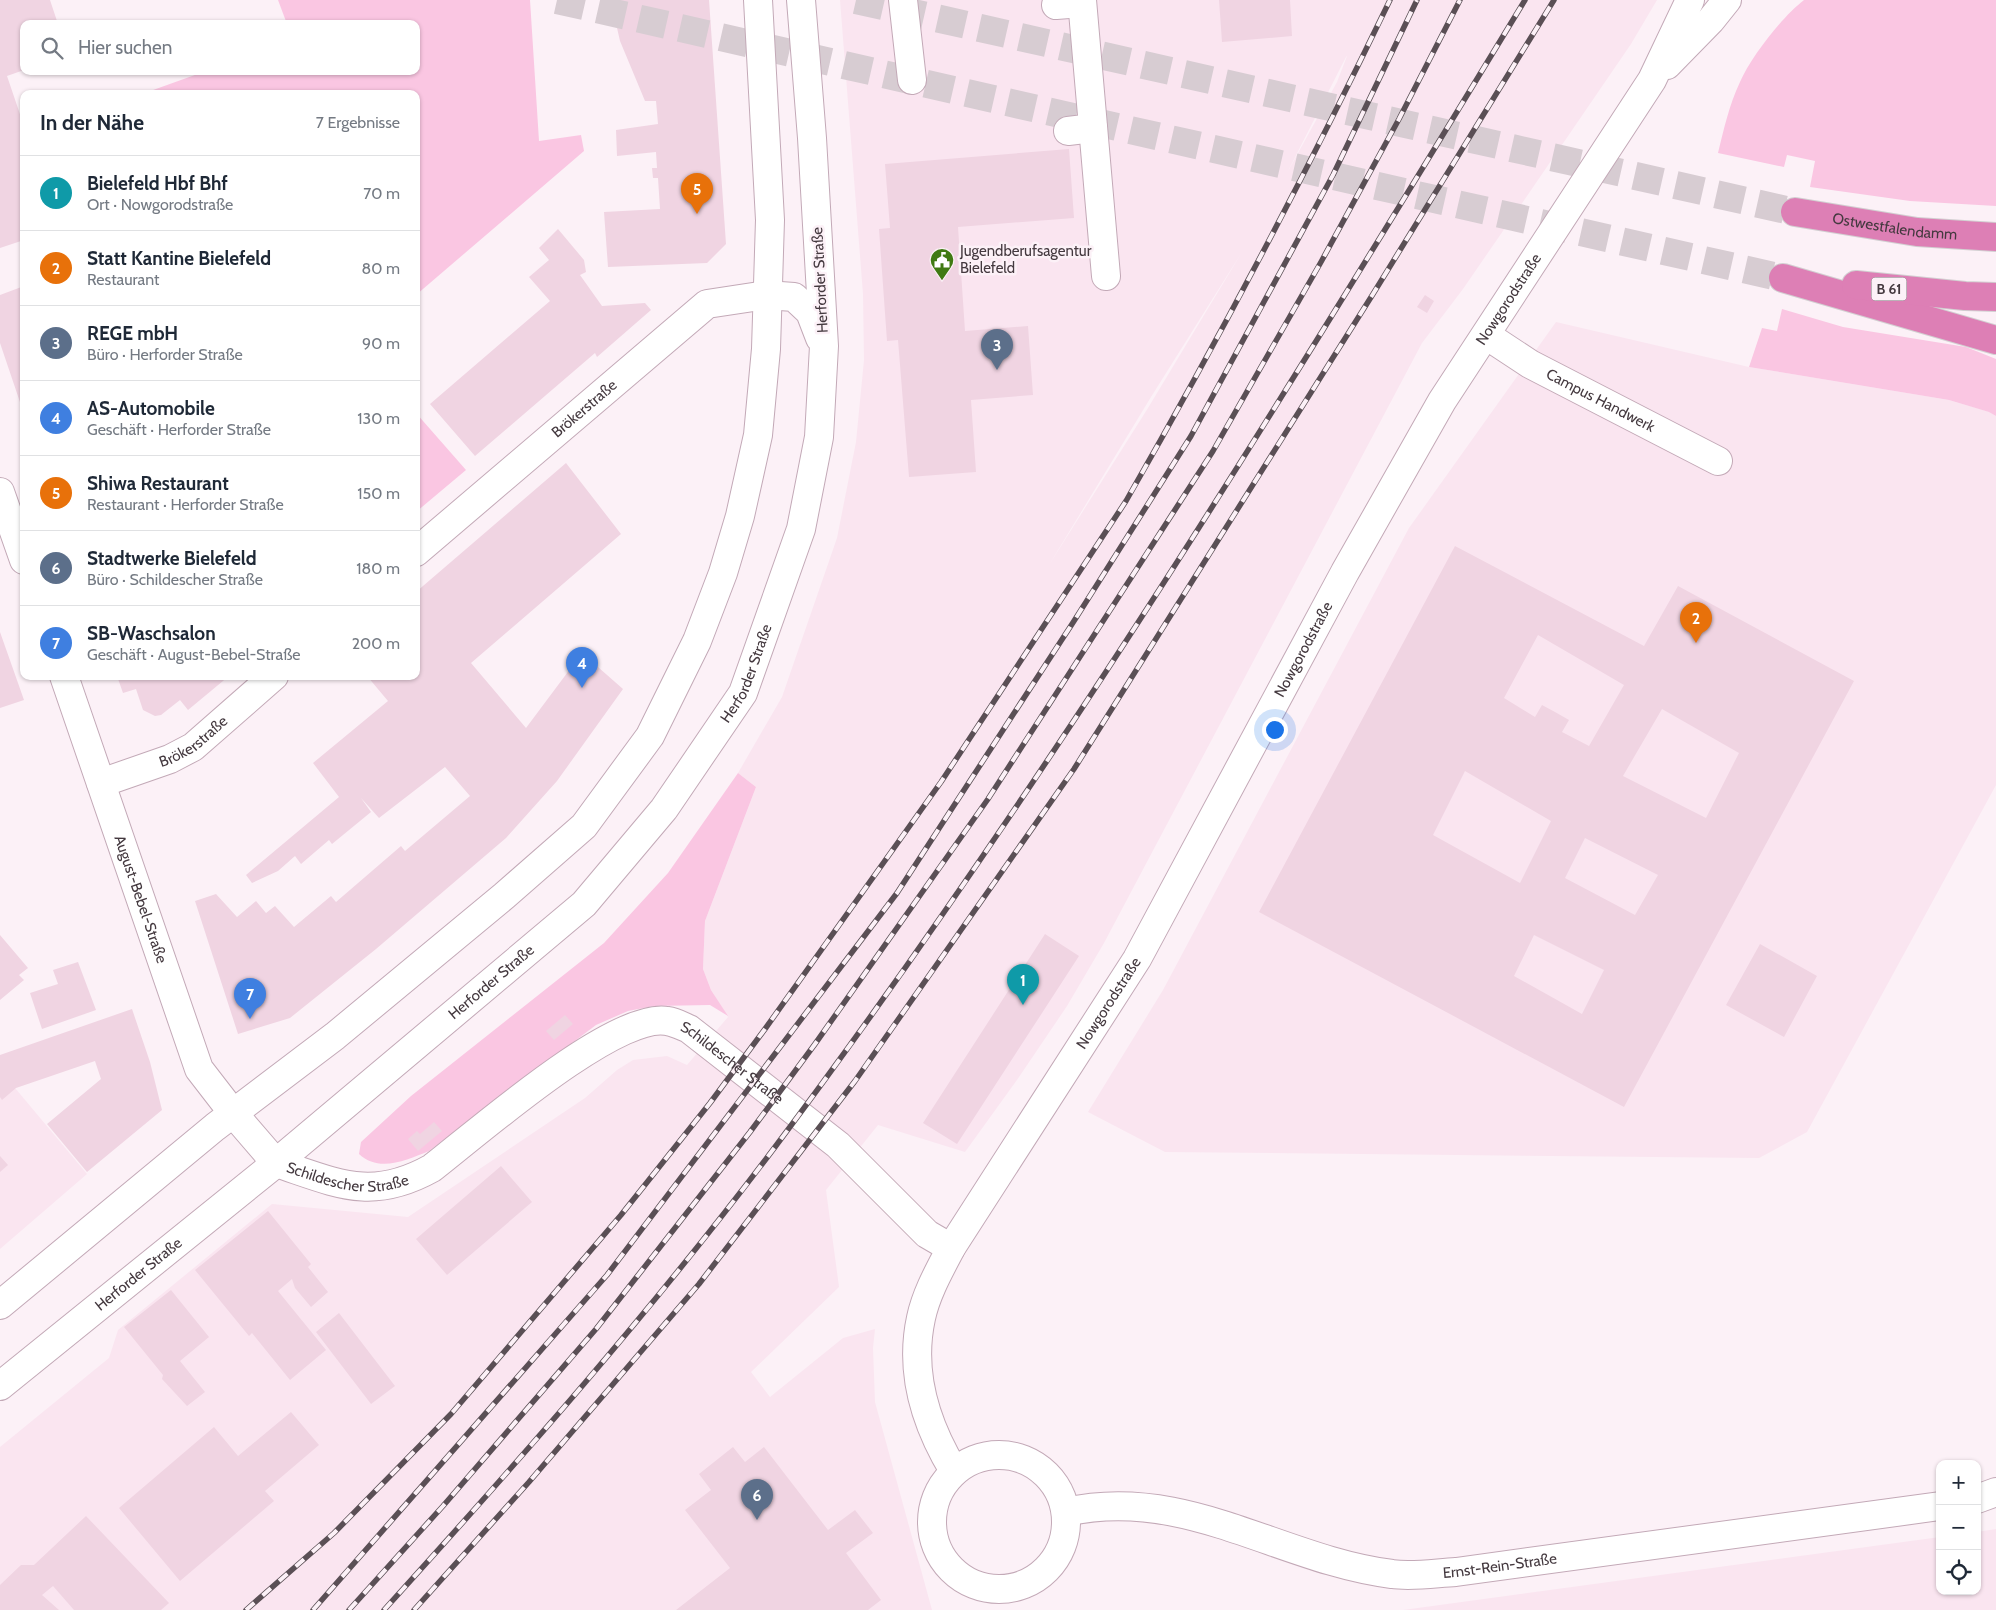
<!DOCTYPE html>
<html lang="de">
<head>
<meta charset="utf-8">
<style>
  :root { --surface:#fff; --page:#f6f6f7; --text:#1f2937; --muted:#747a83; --line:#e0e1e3; --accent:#407a13 }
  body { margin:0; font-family:Cabin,sans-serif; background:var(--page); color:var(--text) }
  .controls { position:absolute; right:15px; bottom:15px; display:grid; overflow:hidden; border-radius:10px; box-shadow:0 1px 4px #0004 }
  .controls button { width:45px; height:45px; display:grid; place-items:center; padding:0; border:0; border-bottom:1px solid var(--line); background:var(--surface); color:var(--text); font:25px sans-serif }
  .you { position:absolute; left:1274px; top:729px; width:18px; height:18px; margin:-12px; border:4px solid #fff; border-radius:50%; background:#1a73e8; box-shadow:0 0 0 8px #1a73e833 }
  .badge { display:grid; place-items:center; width:32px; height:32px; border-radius:50%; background:var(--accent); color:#fff; font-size:16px; font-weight:700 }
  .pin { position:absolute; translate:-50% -41px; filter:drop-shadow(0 1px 2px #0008) }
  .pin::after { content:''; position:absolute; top:26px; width:18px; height:15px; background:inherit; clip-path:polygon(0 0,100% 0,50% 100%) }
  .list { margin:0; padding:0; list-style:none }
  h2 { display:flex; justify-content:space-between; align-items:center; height:65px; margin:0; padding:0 20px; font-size:21px }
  h2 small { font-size:16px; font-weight:400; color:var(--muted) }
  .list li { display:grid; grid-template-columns:32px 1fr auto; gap:15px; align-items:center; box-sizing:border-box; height:75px; padding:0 20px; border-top:1px solid var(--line) }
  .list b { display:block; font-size:19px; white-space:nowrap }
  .list p { margin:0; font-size:16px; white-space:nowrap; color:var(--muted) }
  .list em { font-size:16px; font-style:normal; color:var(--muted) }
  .icon { flex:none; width:28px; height:28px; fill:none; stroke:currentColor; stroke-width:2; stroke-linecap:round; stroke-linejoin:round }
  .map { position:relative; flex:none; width:1996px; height:1610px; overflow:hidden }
  .search { position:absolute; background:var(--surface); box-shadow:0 1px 4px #0004; left:20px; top:20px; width:400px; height:55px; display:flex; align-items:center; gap:12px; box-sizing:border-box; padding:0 18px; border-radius:10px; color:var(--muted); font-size:19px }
  .panel { position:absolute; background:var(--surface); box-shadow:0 1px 4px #0004; left:20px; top:90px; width:400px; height:590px; border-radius:10px }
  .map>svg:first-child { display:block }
  .built { fill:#fae5f0; fill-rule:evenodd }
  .green { fill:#fac6e2 }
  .building { fill:#f0d4e2; fill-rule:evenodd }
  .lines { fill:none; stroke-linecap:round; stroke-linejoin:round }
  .highway-tunnel { stroke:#d7ccd2; stroke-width:28; stroke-dasharray:28 14; stroke-linecap:butt }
  .minor-casing { stroke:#c3a9b7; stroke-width:30 }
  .highway-casing { stroke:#d2cfd1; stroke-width:30 }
  .minor { stroke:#fff; stroke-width:28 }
  .highway { stroke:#dd7fb5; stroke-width:28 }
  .rail-casing { stroke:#5a4f55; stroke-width:5.5 }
  .rail { stroke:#fcf1f7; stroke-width:4; stroke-dasharray:11; stroke-linecap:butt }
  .labels { text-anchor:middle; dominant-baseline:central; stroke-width:5; stroke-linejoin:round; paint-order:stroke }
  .shield { fill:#fcf1f7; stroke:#7b7076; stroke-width:1 }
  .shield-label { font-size:14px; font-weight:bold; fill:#44393f }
  .street-label { font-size:15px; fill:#44393f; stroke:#fcf1f7 }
  .poi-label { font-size:15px; fill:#44393f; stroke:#fcf1f7; text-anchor:start }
</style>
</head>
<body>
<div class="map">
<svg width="1996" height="1610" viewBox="0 0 1996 1610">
  <rect width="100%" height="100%" fill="#fcf1f7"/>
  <!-- built -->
  <path class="built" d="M840,0H1657L1631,44L1527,196L1463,289L1422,343L1104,943L1067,1006L1019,1077L965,1152L878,1125L826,1190L839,1287L751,1372L770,1397L843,1338L875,1329L873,1348L875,1402L932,1610H0V1447L109,1358L118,1330L272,1204L408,1217L585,1098L617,1070L633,1060L667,1056L687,1065L728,1017L711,990L703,969L705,921L756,787L738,773L782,697L837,538L856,442L864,360L863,294ZM1347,56L1337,82L1287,173L1346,57ZM1242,252L1148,408L1049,565L1151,397Z
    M1556,322L1749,367L1949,400L1990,412L1996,416V785L1807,1132L1759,1158L1165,1152L1088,1112L1163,990L1409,528Z
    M0,1070L87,1174L0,1249Z
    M1996,1529V1610H1403L1940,1537V1591H1977V1532Z"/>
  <!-- green -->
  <path class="green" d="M278,0H530L539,141L581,135L584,151L416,295V94H142L206,71H416V24H287Z
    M1804,0H1996V206L1910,201L1810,187L1815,161L1787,155L1784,167L1718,153C1724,129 1729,105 1740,82C1751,57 1782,17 1804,0Z
    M1782,309L1843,327L1966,347L1996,359V416L1989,412L1949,400L1749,367L1762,328L1777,331Z
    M416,413L466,470L416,512Z
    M738,773L756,787L705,921L703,969L711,990L728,1016L710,1005L654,1006L628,1011L596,1025L429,1151C407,1160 379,1173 359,1154L361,1142L411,1096L604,943L668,873Z"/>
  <!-- building -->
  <path class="building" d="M0,0H50L58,24H24V70L7,76L24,126V240L0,248Z
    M614,0H709L726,244L707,263L608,267L604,212L660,209L658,178H653L652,168H657L656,152L617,156L616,130L658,124L656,101H645L620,41L615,19Z
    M1219,0H1290L1292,36L1222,42Z
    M1069,149L1074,218L958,227L965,331L1028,326L1033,395L971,400L976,472L909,477L898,340L887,341L879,229L890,228L885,164Z
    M558,229L584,260L586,272L580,275L602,306L645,303L651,310L597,357L595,353L475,456L430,404L550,301L529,277L549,260L539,248Z
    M24,286V411H23L0,343V295Z
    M1425,295L1434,301L1427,313L1417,307Z
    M566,463L621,534L471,663L526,728L582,653L623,689L557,781L506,838L376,949L290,1018L238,1034L195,901L216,894L237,917L256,901L266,913L275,906L294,927L331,896L336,902L401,846L405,851L470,796L445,767L379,818L361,798L371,812L332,844L329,840L301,864L295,856L278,871L252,883L246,875L339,797L313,763L388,701L367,676H416V592Z
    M1455,546L1644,646L1678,586L1854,681L1624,1107L1259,912ZM1538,635L1624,685L1589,746L1562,732L1569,720L1555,712L1542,705L1535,717L1504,698ZM1662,709L1739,753L1706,818L1623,776ZM1465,771L1551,821L1520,883L1433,835ZM1585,838L1658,875L1635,915L1565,878ZM1534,935L1604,970L1582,1014L1514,976Z
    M0,632L24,700L0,708Z
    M117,676H229L188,710L180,700L161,715L155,716L143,710L136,689L123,693Z
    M1045,934L1079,956L957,1144L923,1123Z
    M0,935L28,968L19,975L24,980L0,1000Z
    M1760,944L1817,976L1784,1037L1726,1005Z
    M78,962L96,1010L42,1029L30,993L58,984L53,970Z
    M132,1009L150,1062L162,1110L87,1172L47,1124L101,1079L95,1061L16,1088L2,1100L0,1097V1055Z
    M565,1015L573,1024L554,1040L546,1031Z
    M434,1122L442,1131L418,1151L408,1139L417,1131L420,1134Z
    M0,1156L8,1165L0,1172Z
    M501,1166L532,1202L447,1275L416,1239Z
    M268,1211L311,1264L308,1267L328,1292L311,1307L295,1288L292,1279L278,1291L326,1350L290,1380L252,1333L249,1336L195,1270Z
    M171,1290L209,1337L180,1361L205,1392L187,1406L162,1379L163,1375L124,1327Z
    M339,1313L395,1386L371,1404L316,1332Z
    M291,1412L319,1445L265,1491L274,1501L180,1581L119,1508L214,1427L238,1456Z
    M733,1447L745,1462L764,1447L828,1530L855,1510L873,1533L846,1553L881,1600L868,1610H676L730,1568L685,1510L711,1490L699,1474Z
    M86,1516L169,1603L161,1610H74L53,1586L42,1595L59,1610H0V1585L21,1565H34Z"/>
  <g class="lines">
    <!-- highway-tunnel -->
    <path class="highway-tunnel" d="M557,0L1783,278
      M856,0L1795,212"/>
    <!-- minor casing -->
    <g class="minor-casing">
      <g id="minor">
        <path d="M903,0L912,80"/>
        <path d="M1082,0L1106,276"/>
        <path d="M1056,5L1082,3"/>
        <path d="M1667,65L1711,20L1727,0"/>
        <path d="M1068,131L1093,128"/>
        <path id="s1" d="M1486,335L1530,364L1718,461"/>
        <path d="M0,492L24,560"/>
        <path id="s2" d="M416,552L707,304L766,295L794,297L810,312L820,338"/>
        <path id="s3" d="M64,676L199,1069L233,1113L276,1163"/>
        <path id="s4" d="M101,783L170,759L193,747L274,676"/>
        <path id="s5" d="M276,1163C337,1183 371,1202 432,1168C476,1134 616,1011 667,1021C675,1022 682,1026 689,1029L838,1145L927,1234L951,1248"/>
        <path d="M0,1305L215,1127L335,1036L504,896L584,826L650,736L697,641L723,573L740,516L758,435L766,349L770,220L758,0"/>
        <path id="s6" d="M0,1386L276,1163L584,904L664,809L743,693L801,529L819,437L824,346L812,138L801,0"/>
        <circle cx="999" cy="1522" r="67"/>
        <path id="s7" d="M954,1471C926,1425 909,1373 921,1318C926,1294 939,1271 951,1248L1137,959L1345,572L1442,401L1652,80L1690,0"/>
        <path d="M1977,1499L1996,1492"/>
        <path id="s8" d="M1066,1512C1185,1485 1280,1560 1392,1574C1412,1577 1436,1573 1456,1572L1940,1506"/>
      </g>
    </g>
    <!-- highway casing -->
    <g class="highway-casing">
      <g id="highway">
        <path id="s9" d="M1795,212L1917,232L1996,237"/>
        <path d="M1783,278L1996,340"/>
        <path d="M1856,285L1965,296L1996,297"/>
      </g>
    </g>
    <!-- minor -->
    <use href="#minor" class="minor"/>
    <!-- highway -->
    <use href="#highway" class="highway"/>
    <!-- rail casing -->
    <g class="rail-casing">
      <path id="rail" d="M246,1610L334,1533L451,1414L621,1215L710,1103L765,1029L941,782L1126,501C1220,337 1308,170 1390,0
        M313,1610L607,1275L897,893L1074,621L1191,436L1333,175L1417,0
        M349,1610L443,1506L596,1329L750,1132L815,1044L988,799L1213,451L1321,262L1399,119L1460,0
        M384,1610C519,1461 654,1308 775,1147C1049,781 1288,390 1525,0
        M414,1610L529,1482L699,1284L855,1081L1074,769L1373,294L1554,0"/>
    </g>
    <!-- rail -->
    <use href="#rail" class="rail"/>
  </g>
  <!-- icons -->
  <defs>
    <g id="civic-pin" transform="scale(1.25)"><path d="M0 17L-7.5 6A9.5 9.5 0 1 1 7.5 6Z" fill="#407a13" stroke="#fcf1f7"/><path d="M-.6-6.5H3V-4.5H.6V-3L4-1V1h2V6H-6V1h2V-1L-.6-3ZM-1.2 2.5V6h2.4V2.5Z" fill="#fff"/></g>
  </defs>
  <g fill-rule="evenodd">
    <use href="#civic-pin" x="942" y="260"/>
  </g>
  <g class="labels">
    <!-- shield labels -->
    <rect class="shield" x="1871.5" y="277.5" width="35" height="23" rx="4"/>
    <g class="shield-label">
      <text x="1889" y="289">B 61</text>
    </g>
    <!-- street labels -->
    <g class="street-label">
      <text stroke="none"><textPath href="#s9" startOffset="101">Ostwestfalendamm</textPath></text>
      <text transform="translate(820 280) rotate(-93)">Herforder Straße</text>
      <text stroke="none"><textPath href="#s7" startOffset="1338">Nowgorodstraße</textPath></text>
      <text stroke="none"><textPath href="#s1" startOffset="132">Campus Handwerk</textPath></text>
      <text stroke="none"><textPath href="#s2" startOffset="221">Brökerstraße</textPath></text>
      <text stroke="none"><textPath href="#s7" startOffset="932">Nowgorodstraße</textPath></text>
      <text stroke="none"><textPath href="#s6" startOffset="1041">Herforder Straße</textPath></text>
      <text stroke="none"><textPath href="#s4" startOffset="102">Brökerstraße</textPath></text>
      <text stroke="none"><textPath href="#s3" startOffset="236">August-Bebel-Straße</textPath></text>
      <text stroke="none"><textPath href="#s6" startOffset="636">Herforder Straße</textPath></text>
      <text stroke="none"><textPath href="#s7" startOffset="528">Nowgorodstraße</textPath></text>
      <text stroke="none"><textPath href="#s5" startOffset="522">Schildescher Straße</textPath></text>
      <text stroke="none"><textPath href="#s5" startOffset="74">Schildescher Straße</textPath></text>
      <text stroke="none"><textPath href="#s6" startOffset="178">Herforder Straße</textPath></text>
      <text stroke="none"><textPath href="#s8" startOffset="444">Ernst-Rein-Straße</textPath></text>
    </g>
    <!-- poi labels -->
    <g class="poi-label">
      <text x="960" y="251">Jugendberufsagentur<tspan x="960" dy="17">Bielefeld</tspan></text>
    </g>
  </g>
</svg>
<div class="controls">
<button>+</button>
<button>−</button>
<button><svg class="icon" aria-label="locate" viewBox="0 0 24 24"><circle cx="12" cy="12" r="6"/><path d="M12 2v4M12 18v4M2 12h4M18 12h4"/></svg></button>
</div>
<div class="you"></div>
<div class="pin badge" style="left:1023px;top:1005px;background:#0f9aa8">1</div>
<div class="pin badge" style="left:1696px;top:643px;background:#e8710a">2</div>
<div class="pin badge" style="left:997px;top:370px;background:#5c6f8a">3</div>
<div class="pin badge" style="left:582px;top:688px;background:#3f7fe0">4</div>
<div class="pin badge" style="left:697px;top:214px;background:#e8710a">5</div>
<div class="pin badge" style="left:757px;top:1520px;background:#5c6f8a">6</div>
<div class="pin badge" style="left:250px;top:1019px;background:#3f7fe0">7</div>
<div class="search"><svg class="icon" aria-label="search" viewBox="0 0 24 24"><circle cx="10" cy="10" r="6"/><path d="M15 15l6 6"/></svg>Hier suchen</div>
<section class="panel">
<h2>In der Nähe<small>7 Ergebnisse</small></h2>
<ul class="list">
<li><span class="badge" style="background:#0f9aa8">1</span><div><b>Bielefeld Hbf Bhf</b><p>Ort · Nowgorodstraße</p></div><em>70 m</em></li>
<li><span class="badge" style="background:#e8710a">2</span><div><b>Statt Kantine Bielefeld</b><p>Restaurant</p></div><em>80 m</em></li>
<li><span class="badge" style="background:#5c6f8a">3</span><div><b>REGE mbH</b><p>Büro · Herforder Straße</p></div><em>90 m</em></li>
<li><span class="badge" style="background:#3f7fe0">4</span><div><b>AS-Automobile</b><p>Geschäft · Herforder Straße</p></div><em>130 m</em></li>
<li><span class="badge" style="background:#e8710a">5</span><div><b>Shiwa Restaurant</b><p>Restaurant · Herforder Straße</p></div><em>150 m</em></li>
<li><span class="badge" style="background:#5c6f8a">6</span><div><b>Stadtwerke Bielefeld</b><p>Büro · Schildescher Straße</p></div><em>180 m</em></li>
<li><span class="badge" style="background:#3f7fe0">7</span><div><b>SB-Waschsalon</b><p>Geschäft · August-Bebel-Straße</p></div><em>200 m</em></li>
</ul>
</section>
</div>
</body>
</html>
